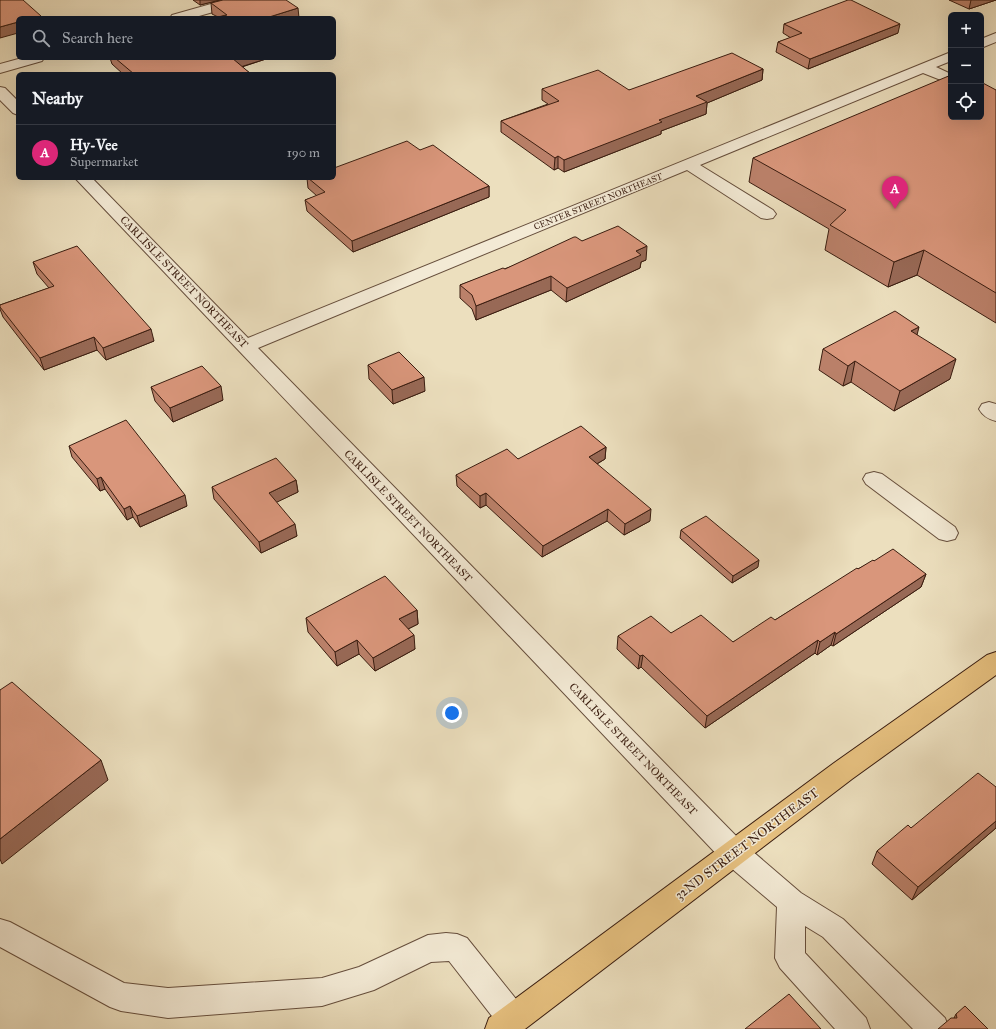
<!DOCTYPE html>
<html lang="en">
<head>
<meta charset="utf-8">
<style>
  :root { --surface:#171b24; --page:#242831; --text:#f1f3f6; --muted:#9ea1a6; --line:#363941; --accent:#db2777 }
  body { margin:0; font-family:"IM FELL Great Primer",serif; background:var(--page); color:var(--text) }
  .controls { position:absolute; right:12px; top:12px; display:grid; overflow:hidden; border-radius:6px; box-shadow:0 4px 16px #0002 }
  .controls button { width:36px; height:36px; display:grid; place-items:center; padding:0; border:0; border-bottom:1px solid var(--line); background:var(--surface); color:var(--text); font:20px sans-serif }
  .you { position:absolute; left:452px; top:713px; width:14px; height:14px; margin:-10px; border:3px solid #fff; border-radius:50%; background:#1a73e8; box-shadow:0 0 0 6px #1a73e833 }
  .badge { display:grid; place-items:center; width:26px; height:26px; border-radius:50%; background:var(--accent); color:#fff; font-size:13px; font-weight:700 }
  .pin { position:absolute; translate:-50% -33px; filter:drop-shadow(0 1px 2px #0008) }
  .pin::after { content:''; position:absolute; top:21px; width:14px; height:12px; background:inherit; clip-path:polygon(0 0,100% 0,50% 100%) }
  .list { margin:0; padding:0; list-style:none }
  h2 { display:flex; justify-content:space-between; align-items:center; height:52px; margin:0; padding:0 16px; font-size:17px }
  h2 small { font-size:13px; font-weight:400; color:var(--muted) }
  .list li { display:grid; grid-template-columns:26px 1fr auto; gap:12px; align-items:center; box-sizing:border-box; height:56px; padding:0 16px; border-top:1px solid var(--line) }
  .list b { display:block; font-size:15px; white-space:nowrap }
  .list p { margin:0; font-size:13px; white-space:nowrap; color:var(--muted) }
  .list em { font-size:13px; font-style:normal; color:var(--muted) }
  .icon { flex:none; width:22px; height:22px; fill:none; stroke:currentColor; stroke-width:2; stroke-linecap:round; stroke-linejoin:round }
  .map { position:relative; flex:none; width:996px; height:1029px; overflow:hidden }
  .search { position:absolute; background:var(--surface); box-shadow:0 4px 16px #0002; left:16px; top:16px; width:320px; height:44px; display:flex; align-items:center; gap:10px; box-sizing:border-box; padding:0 14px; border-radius:6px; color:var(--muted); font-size:15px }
  .panel { position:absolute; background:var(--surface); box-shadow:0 4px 16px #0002; left:16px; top:72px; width:320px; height:108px; border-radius:6px }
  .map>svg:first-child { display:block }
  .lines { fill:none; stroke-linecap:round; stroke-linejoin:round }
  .minor-casing { stroke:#664e3c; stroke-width:2 }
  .major-casing { stroke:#3a1d10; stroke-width:2 }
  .minor { fill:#f3ead5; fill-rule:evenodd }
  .major { fill:#e6c07f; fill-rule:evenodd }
  .wall { fill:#bb816a; stroke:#3a1d10 }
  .shaded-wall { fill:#986956; stroke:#3a1d10 }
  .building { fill:#d9967b; stroke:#3a1d10 }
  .labels { text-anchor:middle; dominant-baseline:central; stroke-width:3; stroke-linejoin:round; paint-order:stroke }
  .far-street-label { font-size:9px; fill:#3a1d10; stroke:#f3ead5 }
  .street-label { font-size:11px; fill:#3a1d10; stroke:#f3ead5 }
  .near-street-label { font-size:13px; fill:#3a1d10; stroke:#f3ead5 }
</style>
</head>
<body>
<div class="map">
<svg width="996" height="1029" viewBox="0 0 996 1029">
  <rect width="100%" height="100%" fill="#ecdfbe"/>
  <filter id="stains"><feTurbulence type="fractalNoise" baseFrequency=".005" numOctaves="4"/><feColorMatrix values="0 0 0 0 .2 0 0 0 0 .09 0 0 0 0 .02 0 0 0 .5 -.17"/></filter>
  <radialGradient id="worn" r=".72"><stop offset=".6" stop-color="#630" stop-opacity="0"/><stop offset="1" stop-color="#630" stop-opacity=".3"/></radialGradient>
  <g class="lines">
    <!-- minor casing -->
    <g class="minor-casing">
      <path id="minor" d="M225,0H247L245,3L192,18H170L172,15Z
        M996,33V42L981,48V39Z
        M951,52V61L936,67L951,74V84L923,73L700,165L773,210L776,214L773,218L767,219L761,218L687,170L258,348L744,844L801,893L843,919L945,1018L949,1029H913L823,937L805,926V953L866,1018L870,1029H835L780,968L775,958L777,907L724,862L75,178H92L248,338Z
        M22,58H44L42,61L0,73V64Z
        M0,87L5,88L18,101V115L13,113L0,100Z
        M989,402L996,404V421C988,419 983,416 979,409L982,404Z
        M874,472L882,474L955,527L958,533L955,539L947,541L939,539L866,484L863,479L866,474Z
        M0,919L10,922L124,983L168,988L322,978L359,967L428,935L446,933L457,934L467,938L524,1009L528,1019L524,1029H502L449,961L431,962L374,990L322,1006L168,1018L121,1011L110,1007L0,947Z"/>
    </g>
    <!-- major casing -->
    <g class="major-casing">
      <path id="major" d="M996,652V675L852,779L525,1029H485L489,1018L834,763L987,655Z"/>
    </g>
    <!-- minor -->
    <use href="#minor" class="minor"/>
    <!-- major -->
    <use href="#major" class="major"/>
  </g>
  <!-- wall -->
  <path class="wall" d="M193,0H220L200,5Z
    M286,0L218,17L212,14L211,3Z
    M949,0H996L969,9Z
    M784,24L898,33L808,69L776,52L778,42L791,38L783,33Z
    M110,58H269L242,67L251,74H123L112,64Z
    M763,69L762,80L707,103L706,114L661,131V134L564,172L558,168L554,170L501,132V121L548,104L542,100V89L629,90Z
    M996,90V323L917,275L888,287L825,250L829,229L749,182L753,158Z
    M420,150L489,186V197L353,252L307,211L305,200L317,196L308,188L307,178H334Z
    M582,241L646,260L641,262L640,268L566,302L551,290L476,320L472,309L460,298V285Z
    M33,262L154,341L106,360L97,350L44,370L3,317L0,309V305L49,288L37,274Z
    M917,335L950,379L894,411L851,382L843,386L819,370L823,349Z
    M368,365L425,391L393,404L369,379Z
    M151,387L223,400L173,422L155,401Z
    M69,446L187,506L140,527L133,517L127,520L105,489L100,491L72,457Z
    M606,447L605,459L597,464L650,521L624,535L607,521L542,557L486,505L480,508L457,486L456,475L518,459Z
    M296,480L298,492L276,502L297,536L261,553L214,499L212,487Z
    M681,530L758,567L732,583L680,538Z
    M874,561L926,574L921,587L833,646L831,645L817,655L815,653L705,728L641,667L638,669L617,649L618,636L671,633L733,642L775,620L858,569Z
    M417,610L418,624L408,629L415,649L375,671L359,654L337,666L308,632L306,618Z
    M996,787V828L912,900L872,864L877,851L911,828Z
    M956,1014L988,1029L954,1018Z"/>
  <!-- shaded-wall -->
  <path class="shaded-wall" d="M200,0H220L200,5Z
    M971,0H996L969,9Z
    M298,8L299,18H266Z
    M18,22V33L0,38V27Z
    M900,24L898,33L808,69L810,59Z
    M232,58H269L234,69Z
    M763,69L762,80L707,103L706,114L661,131V134L564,172V160L659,120L696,96Z
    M558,156V168L554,170L555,158Z
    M489,186V197L353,252L352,241Z
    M647,246L646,260L641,262L640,268L566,302L567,288L636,251Z
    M924,250L917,275L888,287L894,262Z
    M551,276V290L476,320V306Z
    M919,327L914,347L911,331Z
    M151,329L154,341L106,360L103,348Z
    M94,337L97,350L44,370L40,358Z
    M956,359L950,379L894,411L900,391Z
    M855,361L851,382L843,386L848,366Z
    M424,377L425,391L393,404L392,390Z
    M221,386L223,400L173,422L170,408Z
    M606,447L605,459L588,469L589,457Z
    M101,477L105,489L100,491L97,479Z
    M296,480L298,492L271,505L269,493Z
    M486,493V505L480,508V496Z
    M185,495L187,506L140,527L137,516Z
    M130,506L133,517L127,520L124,509Z
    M608,509L607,521L542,557L543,546Z
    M651,509L650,521L624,535L625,524Z
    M295,524L297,536L261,553L259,542Z
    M759,560L758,567L732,583L733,576Z
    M926,574L921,587L833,646L836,634Z
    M417,610L418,624L400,633L399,619Z
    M835,632L831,645L817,655L820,642Z
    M414,635L415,649L375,671L373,658Z
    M357,640L359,654L337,666L335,652Z
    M818,640L815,653L705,728L707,716Z
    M643,655L641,667L638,669L640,656Z
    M101,760L108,780L2,864L0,859V839Z
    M996,821V828L912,900L918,887Z"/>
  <!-- building -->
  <path class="building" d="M0,0H23L41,16L35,18H18V22L0,27Z
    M223,0H286L298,8L266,18H216L227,15L211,3Z
    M848,0H851L900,24L810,59L778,42L802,33L784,24Z
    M732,53L763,69L696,96L707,102L659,120L662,122L564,160L558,156L555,158L501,121L559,101L542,89L598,70L629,90Z
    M115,58H234H232L251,74H134Z
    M951,75V117H981V82L996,90V293L924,250L894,262L830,225L846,210L753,158Z
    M407,141L420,150L433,145L489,186L352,241L305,200L325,192L308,178H334V168Z
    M618,226L647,246L636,251L641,255L567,288L551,276L476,306L472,295L460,285L503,268L505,269L574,237H576L582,241Z
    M77,246L151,329L103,348L94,337L40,358L0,307V305L54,286L33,262Z
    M895,311L919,327L911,331L956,359L900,391L855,361L848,366L823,349Z
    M399,352L424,377L392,390L368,365Z
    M202,366L221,386L170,408L151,387Z
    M126,420L185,495L137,516L130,506L124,509L101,477L97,479L69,446Z
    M581,426L606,447L589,457L651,509L625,524L608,509L543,546L486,493L480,496L456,475L507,449L518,459Z
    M276,458L296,480L269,493L295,524L259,542L212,487Z
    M706,516L759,560L733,576L681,530Z
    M893,549L926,574L836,634L835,632L820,642L818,640L707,716L643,655L640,656L618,636L651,616L671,633L701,615L733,642L771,617L775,620L857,568L858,569L873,560L874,561Z
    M385,576L417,610L399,619L414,635L373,658L357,640L335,652L306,618Z
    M12,682L101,760L0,839V690Z
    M978,773L996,787V821L918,887L877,851L908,825L911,828Z
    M789,994L821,1029H745Z
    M965,1006L988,1029H938L951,1018H957L956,1014Z"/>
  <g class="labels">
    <!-- far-street labels -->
    <g class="far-street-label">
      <text transform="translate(598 201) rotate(-22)">CENTER STREET NORTHEAST</text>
    </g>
    <!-- street labels -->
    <g class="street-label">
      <text transform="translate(184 282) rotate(46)">CARLISLE STREET NORTHEAST</text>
      <text transform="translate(408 516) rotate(46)">CARLISLE STREET NORTHEAST</text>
      <text transform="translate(633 749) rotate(46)">CARLISLE STREET NORTHEAST</text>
    </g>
    <!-- near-street labels -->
    <g class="near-street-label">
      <text transform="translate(747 844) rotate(-37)">32ND STREET NORTHEAST</text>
    </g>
  </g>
  <rect width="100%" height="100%" filter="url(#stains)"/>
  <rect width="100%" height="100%" fill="url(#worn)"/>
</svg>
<div class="controls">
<button>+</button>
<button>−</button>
<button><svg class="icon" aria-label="locate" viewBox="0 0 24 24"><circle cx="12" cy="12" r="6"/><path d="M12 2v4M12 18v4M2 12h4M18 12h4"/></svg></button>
</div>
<div class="you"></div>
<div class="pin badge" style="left:895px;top:209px">A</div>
<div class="search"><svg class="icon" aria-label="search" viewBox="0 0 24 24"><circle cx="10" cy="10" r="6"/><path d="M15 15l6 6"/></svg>Search here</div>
<section class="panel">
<h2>Nearby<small></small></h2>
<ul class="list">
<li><span class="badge">A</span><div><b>Hy-Vee</b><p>Supermarket</p></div><em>190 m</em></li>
</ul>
</section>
</div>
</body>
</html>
